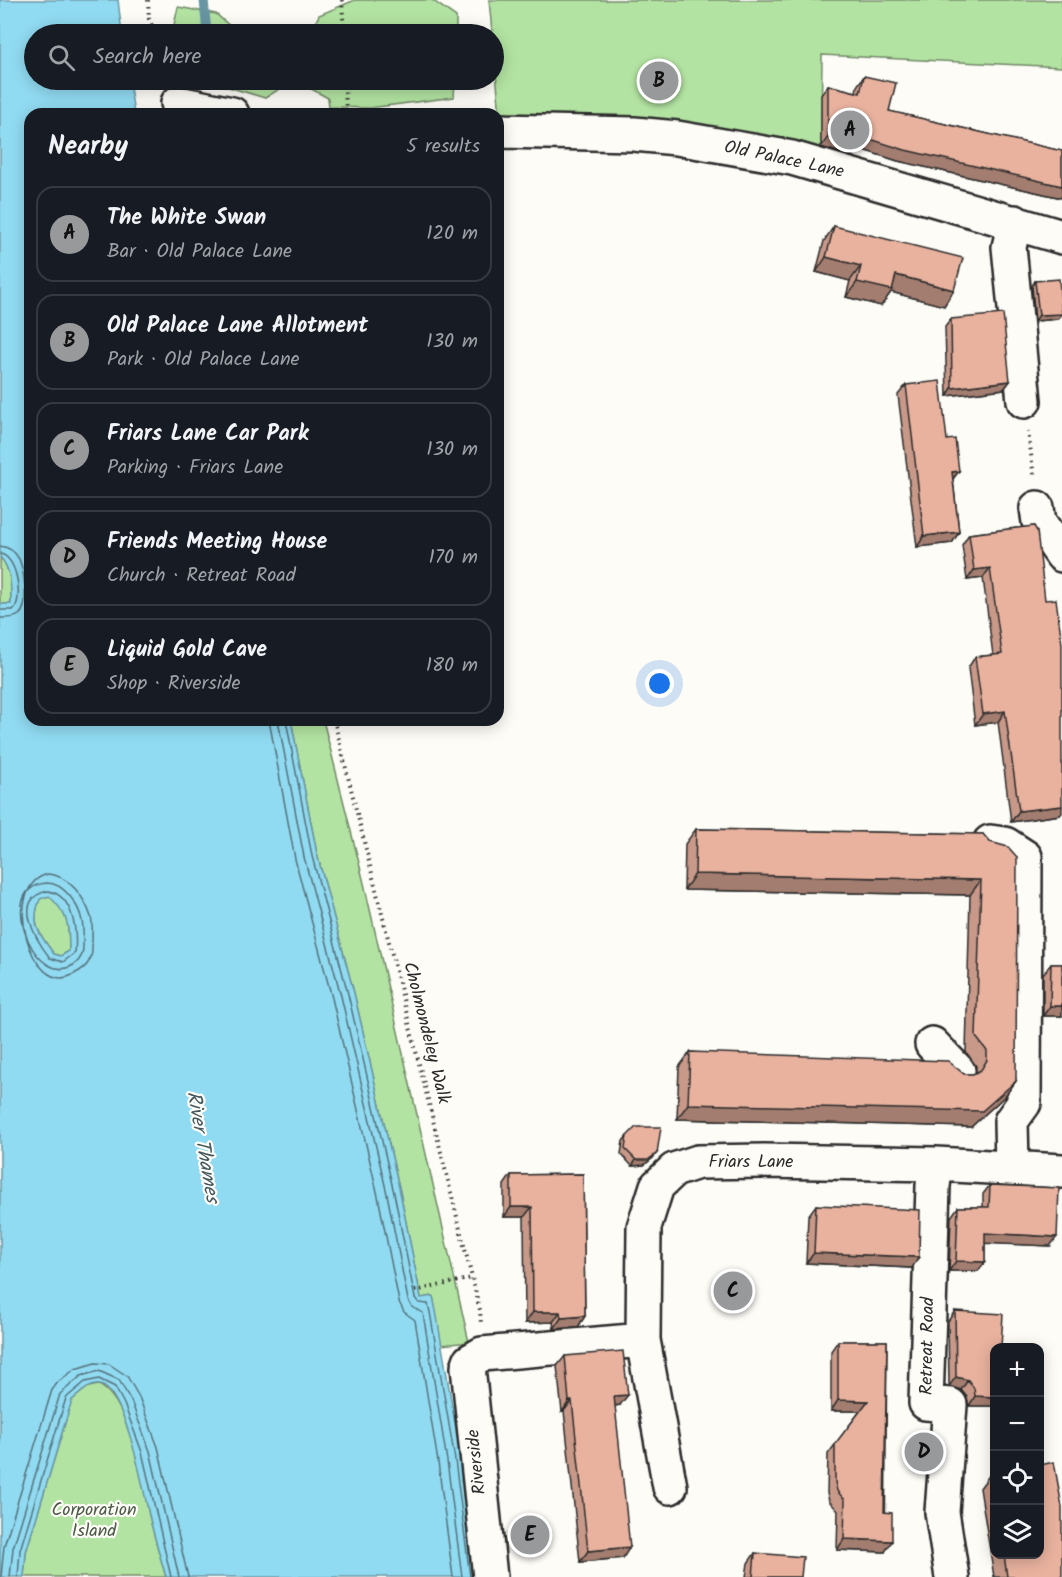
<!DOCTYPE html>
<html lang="en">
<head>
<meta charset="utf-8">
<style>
  :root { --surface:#171b24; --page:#20242c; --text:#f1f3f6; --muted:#9ea1a6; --line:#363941; --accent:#98999b }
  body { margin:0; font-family:Kalam,sans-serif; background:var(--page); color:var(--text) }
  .controls { position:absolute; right:18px; bottom:18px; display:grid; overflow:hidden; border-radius:12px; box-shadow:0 3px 15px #0003 }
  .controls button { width:54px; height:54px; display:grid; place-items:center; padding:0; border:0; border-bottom:2px solid var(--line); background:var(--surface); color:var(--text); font:30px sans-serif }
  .you { position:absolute; left:660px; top:684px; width:21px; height:21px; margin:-15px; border:4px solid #fff; border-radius:50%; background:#1a73e8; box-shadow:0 0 0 9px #1a73e833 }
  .badge { display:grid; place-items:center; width:39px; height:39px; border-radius:50%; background:var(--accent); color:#111; font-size:20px; font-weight:700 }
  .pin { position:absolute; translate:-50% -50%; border:3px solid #fff; box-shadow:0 2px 6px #0006 }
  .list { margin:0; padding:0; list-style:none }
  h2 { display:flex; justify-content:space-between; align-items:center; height:78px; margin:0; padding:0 24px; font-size:26px }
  h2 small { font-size:20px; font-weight:400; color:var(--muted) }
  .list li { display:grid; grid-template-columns:39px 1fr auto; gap:18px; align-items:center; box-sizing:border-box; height:96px; margin:0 12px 12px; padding:0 12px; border:2px solid var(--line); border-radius:18px }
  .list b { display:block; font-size:22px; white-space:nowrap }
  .list p { margin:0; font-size:20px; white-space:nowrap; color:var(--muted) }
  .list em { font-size:20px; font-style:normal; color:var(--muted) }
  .icon { flex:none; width:33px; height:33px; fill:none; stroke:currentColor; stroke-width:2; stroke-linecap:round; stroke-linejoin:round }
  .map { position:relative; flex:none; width:1062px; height:1577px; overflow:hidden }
  .search { position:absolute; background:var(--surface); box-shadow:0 3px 15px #0003; left:24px; top:24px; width:480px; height:66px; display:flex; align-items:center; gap:15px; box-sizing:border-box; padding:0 21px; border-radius:33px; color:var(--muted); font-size:22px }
  .panel { position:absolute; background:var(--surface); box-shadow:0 3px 15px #0003; left:24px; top:108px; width:480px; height:618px; border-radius:18px }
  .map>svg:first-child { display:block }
  .green { fill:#b3e3a2; stroke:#6f8766; stroke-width:1.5 }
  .water { fill:#91dbf2; stroke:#6895a2; stroke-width:1.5; fill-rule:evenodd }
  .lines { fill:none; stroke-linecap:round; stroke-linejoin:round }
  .shore { stroke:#54717b; stroke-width:1.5 }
  .stream { stroke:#6895a2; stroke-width:9 }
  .minor-casing { stroke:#2b2b2b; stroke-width:38 }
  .path { stroke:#2b2b2b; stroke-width:4; stroke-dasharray:1.5 4.5; stroke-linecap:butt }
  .minor { stroke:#fdfcf7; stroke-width:33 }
  .wall { fill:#c89989; stroke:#2b2b2b; stroke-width:1.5 }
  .shaded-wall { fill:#a37d6f; stroke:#2b2b2b; stroke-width:1.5 }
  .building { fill:#e9b29f; stroke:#2b2b2b; stroke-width:1.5 }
  .labels { text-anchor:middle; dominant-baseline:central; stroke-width:4.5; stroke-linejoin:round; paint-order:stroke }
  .street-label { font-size:18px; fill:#2b2b2b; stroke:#fdfcf7 }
  .park-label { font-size:18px; fill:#4d5949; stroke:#fdfcf7 }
  .water-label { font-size:20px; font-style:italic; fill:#44575d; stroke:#fdfcf7 }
</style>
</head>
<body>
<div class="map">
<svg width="1062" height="1577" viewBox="0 0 1062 1577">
  <rect width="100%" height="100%" fill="#fdfcf7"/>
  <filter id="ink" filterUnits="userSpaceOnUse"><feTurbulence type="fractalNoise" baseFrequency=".0167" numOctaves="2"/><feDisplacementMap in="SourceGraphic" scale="12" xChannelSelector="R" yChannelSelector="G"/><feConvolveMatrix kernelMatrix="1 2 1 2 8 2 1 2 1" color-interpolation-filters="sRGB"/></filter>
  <g filter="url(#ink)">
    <!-- green -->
    <path class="green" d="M355,0H432L456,17V34H310L319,15Z
      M489,0H1062V67L822,55L821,149L691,124L500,115Z
      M178,7L216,14L239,34H172Z
      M205,80H294L265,98Z
      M295,80H455L454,97L370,108L329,107L328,98Z
      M0,557C12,570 11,587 11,604H0Z
      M291,720H323L363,879L469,1342L441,1345L433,1296L421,1298L400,1192L354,993L317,854Z
      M50,896C69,915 69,925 69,951L61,956L54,954C39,934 30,924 40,898Z
      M99,1385C130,1400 142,1482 149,1515C154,1536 160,1556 166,1577H24L26,1552L72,1400L88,1387Z"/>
    <!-- water -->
    <path class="water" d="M0,0H118L122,34H34V80H129L134,114H30V720H291L317,854L354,993L400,1192L421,1298L433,1296L436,1311L461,1459L476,1577H166C160,1556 154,1536 149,1515C144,1492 125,1389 100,1385C89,1383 80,1394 72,1400L26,1552L24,1577H0V604H11C11,587 12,570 0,557ZM49,896C69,915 69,925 69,951L61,956L54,954C39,934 30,924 40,899Z"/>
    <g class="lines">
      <!-- shore -->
      <path class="shore" d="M0,546C8,547 15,551 19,559C24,570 30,607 19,615C13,619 6,618 0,618
        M0,554C17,556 24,600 13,610H0
        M269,720L295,859L332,998L378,1196L399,1302L404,1312L415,1320L438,1462L453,1577
        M278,720L304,857L341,996L387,1194L408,1300L412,1307L423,1313L447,1461L462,1577
        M286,720L312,856L348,994L394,1193L415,1298L419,1303L428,1304L430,1312L455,1460L470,1577
        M48,874C69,875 85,898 91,917C93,924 92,933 92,940C92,948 93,956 88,963C85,968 80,971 74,974C30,1000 0,885 48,874Z
        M47,883C64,883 79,905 82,921C84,929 83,940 83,948C83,955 80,960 75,964C37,989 3,904 33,887C37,884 42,884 47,883Z
        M48,891C74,895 77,932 75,953L63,962L50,958C36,940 11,898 48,891Z
        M1,1577L4,1546L52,1390L58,1382L75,1369L95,1363L109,1364L127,1376L139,1397L158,1447L188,1577
        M10,1577L13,1548L60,1394L81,1376L99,1371L119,1380L131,1401L150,1451L179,1577
        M18,1577L20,1550L66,1398L85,1382L99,1379L115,1387L124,1404L142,1452L171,1577"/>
      <!-- stream -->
      <path class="stream" d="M204,0L207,34"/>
      <!-- minor casing -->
      <g class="minor-casing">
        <path id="minor" d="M178,103L232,114
          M498,131L634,134L677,138L792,158L1062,237
          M1015,222L1009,247L1010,257L1024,401
          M1037,508L1039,522L1062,555
          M990,842L1005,844L1025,857L1024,1103L1011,1121L1012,1167
          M932,1044L958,1071
          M936,1164L933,1186L926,1403L950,1405L942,1512L952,1577
          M643,1340L670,1487
          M490,1577L468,1367L470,1361L482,1354L643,1340L644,1227L657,1186L674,1170L698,1162L764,1161L936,1164L1062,1171"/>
      </g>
      <!-- path -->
      <path class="path" d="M148,0L149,19L156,34
        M342,0L344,34
        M345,80L346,114
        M1028,431L1034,477
        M334,720L480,1310L481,1324
        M415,1291L472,1278"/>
      <!-- minor -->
      <use href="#minor" class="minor"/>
    </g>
    <!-- wall -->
    <path class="wall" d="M864,76L889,111L1062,151V198L898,161L860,149L851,156L821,147V95L828,85L856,92L857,86Z
      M834,226L954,290L944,306L891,292L881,306L846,297L850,281L816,272L824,241Z
      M1035,281L1058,319L1035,321L1032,286Z
      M951,319L1010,381L1004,389L947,396L945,327Z
      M906,385L947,440L959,471L953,479L959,532L952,543L917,547L898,395Z
      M1034,526L1060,815L1011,822L998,722L975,725L968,668L975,657L993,655L983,578L967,580L962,545L969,534Z
      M696,829L983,834L1016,1081L1005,1096L971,1127L677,1119L679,1067L690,1052L964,1074H973L976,1072V1066L966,1052L970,895L684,890L685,844Z
      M1051,964H1062V1016H1043V974Z
      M627,1136L653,1158L644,1165L632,1166L621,1154L623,1141Z
      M583,1174L585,1316L578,1327L554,1329L553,1322L525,1323L524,1217H504V1185L511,1175Z
      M990,1185L1050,1246L985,1243V1262L978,1271H949L951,1217L958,1207H983V1194Z
      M816,1205L912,1268L806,1263L808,1216Z
      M955,1311L994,1347V1403L992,1406H969L967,1397L961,1390L949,1386L948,1321Z
      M838,1341H887L885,1552L837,1550L838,1511L829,1501L827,1493L828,1454L860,1411H831V1351Z
      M565,1356L620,1405L615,1406L623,1558L580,1562L564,1411L562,1412L557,1366Z
      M994,1472V1554H1040L1062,1577H994L980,1488L991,1473Z
      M755,1553L801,1577H746L748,1563Z"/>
    <!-- shaded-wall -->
    <path class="shaded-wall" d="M828,137L867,138L1062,186V198L898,161L860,149L851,156L821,147Z
      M826,257L861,266L850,281L816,272Z
      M896,275L954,290L944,306L891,292L881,306L846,297L857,282Z
      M1062,314L1058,319L1035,321L1039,315Z
      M1010,381L1004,389L947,396L952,388Z
      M959,471L951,481L952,472Z
      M959,532L952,543L917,547L924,536Z
      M990,568L983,578L967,580L974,570Z
      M1005,711L998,722L975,725L983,714Z
      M1062,806V813L1060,815L1011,822L1019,811Z
      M695,874L981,880L970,895L684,890Z
      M1050,1006H1062V1016H1043Z
      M1016,1081L1005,1096L971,1127L677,1119L688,1104Z
      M657,1153L653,1158L644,1165L632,1166L636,1160Z
      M511,1207H532L524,1217H504Z
      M985,1233L1057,1237L1050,1246L978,1243Z
      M814,1253L919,1257L912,1268L806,1263Z
      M956,1261L985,1262L978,1271H949Z
      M533,1312H560L553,1322L525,1323Z
      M585,1316L578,1327L554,1329L561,1318Z
      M956,1377L968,1380L961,1390L949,1386Z
      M628,1395L620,1405L607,1407L614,1396Z
      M975,1396L994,1397V1403L992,1406H969Z
      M838,1400L868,1401L861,1411H831Z
      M569,1401H572L564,1411L562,1412Z
      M844,1539L892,1541L885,1552L837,1550Z
      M630,1547L623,1558L580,1562L588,1551Z"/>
    <!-- building -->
    <path class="building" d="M864,76L896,83L889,111L1062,151V186L905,150L867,138L858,146L828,137V85L860,93Z
      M834,226L963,258L954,290L896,275L892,290L857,282L861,266L826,257Z
      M1059,279L1062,314L1039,315L1035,281Z
      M1003,314L1010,381L952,388L951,319Z
      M940,381L947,440L955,439L959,471L952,472L959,532L924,536L906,385Z
      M1034,526L1037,531L1045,600L1056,599L1062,644V806L1019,811L1005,711L983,714L975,657L1002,654L990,568L974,570L969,534Z
      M696,829L983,834L990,842L1008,847L1017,857L1016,1081L982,1111L688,1104L690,1052L948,1061L964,1074H973L981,1070L987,1060V1051L976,1037L981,880L695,874Z
      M1051,964H1062V1006H1050Z
      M636,1127H661L657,1153L648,1160H636L625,1149L627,1136Z
      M583,1174L585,1316L561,1318L560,1312H533L532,1207H511V1175Z
      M990,1185L1059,1188L1057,1237L985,1233V1262L956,1261L958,1207H989Z
      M816,1205L920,1210L919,1257L814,1253Z
      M955,1311L1003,1314L1001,1347H994V1397L975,1396L974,1388L968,1380L956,1377Z
      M838,1341H887L884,1512L892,1513V1541L844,1539L845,1500L837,1491L835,1482V1444L868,1401L838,1400Z
      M623,1351L628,1395L614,1396L630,1547L588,1551L572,1401H569L565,1356Z
      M1054,1462L1062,1507V1577H1007L1004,1554H1040V1465Z
      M994,1472V1497L991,1473Z
      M755,1553L803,1557L801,1577H753Z"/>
  </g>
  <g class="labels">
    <!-- street labels -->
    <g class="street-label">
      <text transform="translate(784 160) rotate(12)">Old Palace Lane</text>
      <text transform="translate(426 1033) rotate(76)">Cholmondeley Walk</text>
      <text x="751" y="1162">Friars Lane</text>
      <text transform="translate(928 1346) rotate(-89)">Retreat Road</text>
      <text transform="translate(477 1462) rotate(-96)">Riverside</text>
    </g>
    <!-- park labels -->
    <g class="park-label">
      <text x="94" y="1510">Corporation<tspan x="94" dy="21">Island</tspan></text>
    </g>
    <!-- water labels -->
    <g class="water-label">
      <text transform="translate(202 1147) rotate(80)">River Thames</text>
    </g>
  </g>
</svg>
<div class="controls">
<button>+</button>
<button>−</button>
<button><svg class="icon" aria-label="locate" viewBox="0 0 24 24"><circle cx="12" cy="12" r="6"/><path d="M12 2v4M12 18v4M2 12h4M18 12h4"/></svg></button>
<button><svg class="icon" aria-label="layers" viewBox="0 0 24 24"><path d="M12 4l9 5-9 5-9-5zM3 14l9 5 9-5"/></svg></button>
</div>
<div class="you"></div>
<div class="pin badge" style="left:850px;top:130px">A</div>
<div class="pin badge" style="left:659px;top:81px">B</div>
<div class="pin badge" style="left:733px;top:1291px">C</div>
<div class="pin badge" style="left:924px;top:1452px">D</div>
<div class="pin badge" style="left:530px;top:1535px">E</div>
<div class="search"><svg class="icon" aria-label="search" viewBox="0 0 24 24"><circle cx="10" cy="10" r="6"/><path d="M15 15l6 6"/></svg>Search here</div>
<section class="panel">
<h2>Nearby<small>5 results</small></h2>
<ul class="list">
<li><span class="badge">A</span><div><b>The White Swan</b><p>Bar · Old Palace Lane</p></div><em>120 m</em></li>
<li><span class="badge">B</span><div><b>Old Palace Lane Allotment</b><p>Park · Old Palace Lane</p></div><em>130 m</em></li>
<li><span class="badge">C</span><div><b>Friars Lane Car Park</b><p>Parking · Friars Lane</p></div><em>130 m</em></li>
<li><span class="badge">D</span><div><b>Friends Meeting House</b><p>Church · Retreat Road</p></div><em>170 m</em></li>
<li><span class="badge">E</span><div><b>Liquid Gold Cave</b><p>Shop · Riverside</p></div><em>180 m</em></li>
</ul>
</section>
</div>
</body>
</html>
